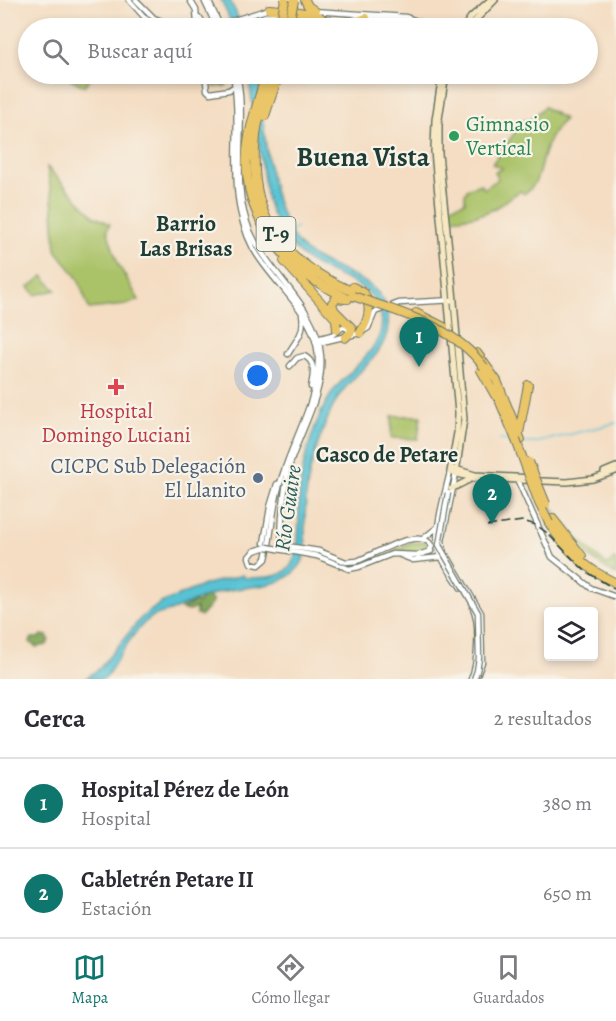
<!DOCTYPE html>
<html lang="es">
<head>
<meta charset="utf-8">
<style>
  :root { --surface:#fff; --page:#f2f2f3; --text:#2b2b33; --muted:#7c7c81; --line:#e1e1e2; --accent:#0f766e }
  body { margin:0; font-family:Alegreya,serif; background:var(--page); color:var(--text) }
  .controls { position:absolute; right:18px; bottom:18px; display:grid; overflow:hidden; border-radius:6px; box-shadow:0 3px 9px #0003 }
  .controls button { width:54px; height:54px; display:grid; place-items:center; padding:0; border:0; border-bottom:2px solid var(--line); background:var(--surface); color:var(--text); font:30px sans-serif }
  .you { position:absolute; left:258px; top:376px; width:21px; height:21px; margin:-15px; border:4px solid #fff; border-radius:50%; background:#1a73e8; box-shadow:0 0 0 9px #1a73e833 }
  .badge { display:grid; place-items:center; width:39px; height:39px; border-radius:50%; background:var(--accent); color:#fff; font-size:20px; font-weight:700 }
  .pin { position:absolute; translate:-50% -50px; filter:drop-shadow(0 2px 3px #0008) }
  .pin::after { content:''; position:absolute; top:32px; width:21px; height:18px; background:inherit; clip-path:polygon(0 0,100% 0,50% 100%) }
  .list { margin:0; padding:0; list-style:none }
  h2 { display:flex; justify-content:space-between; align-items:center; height:78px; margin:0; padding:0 24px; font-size:26px }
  h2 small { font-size:20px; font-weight:400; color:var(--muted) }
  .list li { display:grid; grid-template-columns:39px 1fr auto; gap:18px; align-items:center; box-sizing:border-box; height:90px; padding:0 24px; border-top:2px solid var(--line) }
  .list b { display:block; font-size:22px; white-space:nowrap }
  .list p { margin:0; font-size:20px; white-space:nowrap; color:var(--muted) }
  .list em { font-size:20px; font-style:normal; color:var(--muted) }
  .icon { flex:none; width:33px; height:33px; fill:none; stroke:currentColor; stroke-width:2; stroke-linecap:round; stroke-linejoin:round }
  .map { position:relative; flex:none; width:616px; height:679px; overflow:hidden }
  .search { position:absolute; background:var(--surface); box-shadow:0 3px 9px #0003; left:18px; right:18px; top:18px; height:66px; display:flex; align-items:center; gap:15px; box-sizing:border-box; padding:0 21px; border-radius:33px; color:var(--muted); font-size:22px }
  .sheet { height:258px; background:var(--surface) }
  nav { display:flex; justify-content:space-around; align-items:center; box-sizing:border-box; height:84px; border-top:2px solid var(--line); background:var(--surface); font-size:16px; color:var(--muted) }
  nav a { display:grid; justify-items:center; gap:3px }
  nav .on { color:var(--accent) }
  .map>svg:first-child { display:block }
  .green { fill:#aac267; stroke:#64804e; stroke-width:1.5 }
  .forest { fill:#87a85c; stroke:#537248; stroke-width:1.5 }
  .water { fill:#58c2d4; stroke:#3c8084; stroke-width:1.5 }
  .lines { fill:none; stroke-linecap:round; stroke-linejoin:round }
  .stream { stroke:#58c2d4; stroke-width:1.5 }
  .tertiary-casing { stroke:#6a7566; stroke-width:7 }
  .secondary-casing { stroke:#6a7566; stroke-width:8 }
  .motorway-casing { stroke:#6a7566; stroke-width:10 }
  .tertiary { stroke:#fff; stroke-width:4.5 }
  .secondary { stroke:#f7e8c3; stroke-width:5 }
  .motorway { stroke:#eac669; stroke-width:8 }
  .rail { stroke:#1f3d34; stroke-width:1.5; stroke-dasharray:9 4.5; stroke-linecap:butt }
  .tertiary-bridge-casing { stroke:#6a7566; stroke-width:7; stroke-linecap:butt }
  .motorway-bridge-casing { stroke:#6a7566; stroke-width:10; stroke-linecap:butt }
  .tertiary-bridge { stroke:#fff; stroke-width:4.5 }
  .motorway-bridge { stroke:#eac669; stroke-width:8 }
  .leisure-dot { fill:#2e9e5b; stroke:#f7f3e8; stroke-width:2 }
  .health-dot { fill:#e0444e; stroke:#f7f3e8; stroke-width:2 }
  .service-dot { fill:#5c6f8a; stroke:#f7f3e8; stroke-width:2 }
  .labels { text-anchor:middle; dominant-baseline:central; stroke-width:4.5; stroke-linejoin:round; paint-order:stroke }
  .shield { fill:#f7f3e8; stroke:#60746a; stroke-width:1.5 }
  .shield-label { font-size:20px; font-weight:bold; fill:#1f3d34 }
  .leisure-label { font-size:21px; fill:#27864d; stroke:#f7f3e8; text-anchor:start }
  .health-label { font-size:21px; fill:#be3a42; stroke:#f7f3e8 }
  .service-label { font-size:21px; fill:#4e5e75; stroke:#f7f3e8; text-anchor:end }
  .neighbourhood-label { font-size:22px; font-weight:bold; fill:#1f3d34; stroke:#f7f3e8 }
  .water-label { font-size:22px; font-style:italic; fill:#2d5e5c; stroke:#f7f3e8 }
  .district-label { font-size:27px; font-weight:bold; fill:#1f3d34; stroke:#f7f3e8 }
</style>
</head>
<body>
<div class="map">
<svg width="616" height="679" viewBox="0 0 616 679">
  <rect width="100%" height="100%" fill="#f7f3e8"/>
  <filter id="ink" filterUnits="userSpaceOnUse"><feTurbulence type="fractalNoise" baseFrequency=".0167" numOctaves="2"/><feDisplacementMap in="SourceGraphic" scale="12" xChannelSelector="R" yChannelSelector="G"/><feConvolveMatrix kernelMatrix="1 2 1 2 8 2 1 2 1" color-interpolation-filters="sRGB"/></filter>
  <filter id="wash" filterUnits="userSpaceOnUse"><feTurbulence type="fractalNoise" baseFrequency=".008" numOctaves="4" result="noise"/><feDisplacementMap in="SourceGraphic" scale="24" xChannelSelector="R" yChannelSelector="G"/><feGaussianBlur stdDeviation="1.35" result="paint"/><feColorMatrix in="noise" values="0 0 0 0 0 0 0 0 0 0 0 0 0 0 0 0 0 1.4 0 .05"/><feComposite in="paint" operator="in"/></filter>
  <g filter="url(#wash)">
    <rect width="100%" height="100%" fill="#f4ddc2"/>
    <!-- green -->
    <path class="green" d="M60,74H94L84,86Z
      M211,74H232V79L226,86L214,87Z
      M544,107L564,119C554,130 547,142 543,157C538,173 539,184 524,194L521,191C512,195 505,202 497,207C483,216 467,217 451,219L450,207L465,202V193L469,188L481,184L484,189L498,179L495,172L502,168L492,164L524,120H530Z
      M47,167L94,216L110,224L107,230L118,264L139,300L126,305L89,309L78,279L56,250L52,199Z
      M43,276L56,290L35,295L29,287Z
      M392,416H421L418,439L391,438Z
      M550,504C568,526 584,549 608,565L614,559L616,560V575C588,558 562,535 550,504Z
      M425,542L430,544L431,549L419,553L392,552L409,543Z"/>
    <!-- forest -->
    <path class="forest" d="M208,596L213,602L201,616L196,614V608L188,611L181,609L196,602L198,604L201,599Z
      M42,635L47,636L49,639L47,645L36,647L30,642L32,638H38Z"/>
    <!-- water -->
    <path class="water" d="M221,0H230L243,28H234Z
      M248,74H258C264,122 267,212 301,247C328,275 394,274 388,327C384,358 355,371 339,396C329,411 317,445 312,463C306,483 305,505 305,526C304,534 307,545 305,553C304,558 301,565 297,569C280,589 249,585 225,591C206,595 189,604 170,611C163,613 156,614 149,619C133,631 118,659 106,677L102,679H85L100,668L141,618L161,603L207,584L243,575L245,578C259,578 279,579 289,568C303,552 297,510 300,488C303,459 315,418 332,393C348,368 391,347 380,311C372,281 330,277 307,260C287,245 275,224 267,200Z"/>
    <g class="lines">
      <!-- stream -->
      <path class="stream" d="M289,232L297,227
        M500,439L513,443
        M520,443H535L616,423"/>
    </g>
  </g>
  <g filter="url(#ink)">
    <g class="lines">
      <!-- tertiary casing -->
      <g class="tertiary-casing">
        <path id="tertiary" d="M129,0L146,19L161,28
          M136,0L154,18L180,28
          M190,0L196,10L197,24L192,28
          M204,0L212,17
          M208,0L215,15
          M313,11L406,17L437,28
          M306,17L326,25L359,18L401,20L429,28
          M200,18L206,28
          M210,28L269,9
          M240,28L265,16L283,14
          M205,74L207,90L210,93L229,90L235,86
          M233,74C244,132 224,193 253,248C273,285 316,312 318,357C319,402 290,444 279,487C272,511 272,535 266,559L259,565L251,563L249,557L254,551L267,547
          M237,74C248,125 229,181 250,231C269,275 317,305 321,356C324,394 301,429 290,464C285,481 280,524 282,541L287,546L319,551L346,562L357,561C374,555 420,525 432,546L429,552
          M317,339L332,335L343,327L347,328L350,334
          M318,343L360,333L368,328L375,312L399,303L454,300
          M288,354C297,338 305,334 302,314
          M290,366L297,358L304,356C317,362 313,375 311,387
          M450,472C446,490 434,529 438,547C441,561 453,575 461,588
          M518,481L552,557L591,588L616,597
          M424,538L439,526
          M264,543L270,507L277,484
          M278,549L317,556L349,569L359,567L392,554L418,555L431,551
          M444,550L442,541L456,473
          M400,555L413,560L442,557
          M448,557L481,613L482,662L476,679
          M471,679C478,664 480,623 473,608"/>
      </g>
      <!-- secondary casing -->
      <g class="secondary-casing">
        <path id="secondary" d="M463,28L471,17L490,0
          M468,28L495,0
          M442,74L435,120L434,151L458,413L457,433L450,472L473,478L567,482L593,479L616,471
          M446,74L439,119V154L452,278L464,419L456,473
          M455,469L475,475L532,478
          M604,472L616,467
          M451,489L471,479"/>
      </g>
      <!-- motorway casing -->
      <g class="motorway-casing">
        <path id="motorway" d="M305,0L308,6L315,11
          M269,9L294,11L319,16
          M304,17L312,28
          M246,26L252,28
          M278,28L282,16
          M340,28L366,18
          M266,74C260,94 253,115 249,136C238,196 264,244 312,279C323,287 336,292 348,299
          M272,74C266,94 258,115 256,136C247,219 283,262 356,293
          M265,116L279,74
          M284,261L336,319L337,330
          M353,287L364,293C372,308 369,320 360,333
          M345,299L336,298L332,303L334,310L352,328L351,332L345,338
          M416,313L444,327
          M477,353L497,381L521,440
          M481,370L495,395
          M495,390L516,440
          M519,433L528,385
          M553,519L582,556
          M549,523C565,550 588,570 616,583"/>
      </g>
      <!-- tertiary -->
      <use href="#tertiary" class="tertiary"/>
      <!-- secondary -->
      <use href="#secondary" class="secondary"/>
      <!-- motorway -->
      <use href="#motorway" class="motorway"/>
      <!-- rail -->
      <path class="rail" d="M487,526L523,521L536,525L546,532L585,571L616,590"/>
      <!-- tertiary-bridge casing -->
      <g class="tertiary-bridge-casing">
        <path id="tertiary-bridge" d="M215,15L221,28
          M212,17L217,28
          M448,493L439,545L478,613L479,658L477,671L474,679
          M267,547L278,549"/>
      </g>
      <!-- motorway-bridge casing -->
      <g class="motorway-bridge-casing">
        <path id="motorway-bridge" d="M282,16L285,0
          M319,16L324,20L325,28
          M288,28L294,1
          M353,296C400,313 453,325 484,367
          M516,440L539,503L549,523
          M529,462L546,504"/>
      </g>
      <!-- tertiary-bridge -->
      <use href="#tertiary-bridge" class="tertiary-bridge"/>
      <!-- motorway-bridge -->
      <use href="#motorway-bridge" class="motorway-bridge"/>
    </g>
  </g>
  <!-- markers -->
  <circle class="leisure-dot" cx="454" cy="136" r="6"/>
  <path class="health-dot" d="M113 378h6v6h6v6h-6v6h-6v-6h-6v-6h6z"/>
  <circle class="service-dot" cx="258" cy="478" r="6"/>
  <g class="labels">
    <!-- shield labels -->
    <rect class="shield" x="256.5" y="217" width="39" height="34" rx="4.5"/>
    <g class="shield-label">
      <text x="276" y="234">T-9</text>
    </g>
    <!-- leisure labels -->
    <g class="leisure-label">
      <text x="466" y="124">Gimnasio<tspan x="466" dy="24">Vertical</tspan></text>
    </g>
    <!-- health labels -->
    <g class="health-label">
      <text x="116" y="411">Hospital<tspan x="116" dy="24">Domingo Luciani</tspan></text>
    </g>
    <!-- service labels -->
    <g class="service-label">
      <text x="246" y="466">CICPC Sub Delegación<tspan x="246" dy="24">El Llanito</tspan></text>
    </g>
    <!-- neighbourhood labels -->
    <g class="neighbourhood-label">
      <text x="186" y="224">Barrio<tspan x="186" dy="25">Las Brisas</tspan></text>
      <text x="387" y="455">Casco de Petare</text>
    </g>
    <!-- water labels -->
    <g class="water-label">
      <text transform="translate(288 508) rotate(-82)">Río Guaire</text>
    </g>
    <!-- district labels -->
    <g class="district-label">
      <text x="363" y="157">Buena Vista</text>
    </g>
  </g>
</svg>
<div class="controls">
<button><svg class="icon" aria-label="layers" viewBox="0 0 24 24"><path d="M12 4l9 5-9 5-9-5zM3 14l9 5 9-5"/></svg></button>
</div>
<div class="you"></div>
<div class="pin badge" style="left:419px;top:367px">1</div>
<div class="pin badge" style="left:492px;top:524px">2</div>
<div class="search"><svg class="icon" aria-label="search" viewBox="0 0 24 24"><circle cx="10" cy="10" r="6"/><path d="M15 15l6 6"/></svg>Buscar aquí</div>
</div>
<section class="sheet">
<h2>Cerca<small>2 resultados</small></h2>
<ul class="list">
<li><span class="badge">1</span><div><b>Hospital Pérez de León</b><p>Hospital</p></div><em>380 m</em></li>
<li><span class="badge">2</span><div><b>Cabletrén Petare II</b><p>Estación</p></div><em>650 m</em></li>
</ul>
</section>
<nav>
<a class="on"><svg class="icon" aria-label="map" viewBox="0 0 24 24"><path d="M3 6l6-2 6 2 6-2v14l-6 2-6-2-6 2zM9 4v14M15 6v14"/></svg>Mapa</a>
<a><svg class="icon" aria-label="directions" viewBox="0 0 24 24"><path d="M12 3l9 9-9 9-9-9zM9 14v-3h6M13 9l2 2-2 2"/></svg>Cómo llegar</a>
<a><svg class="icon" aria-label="saved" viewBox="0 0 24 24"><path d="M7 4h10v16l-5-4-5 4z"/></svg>Guardados</a>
</nav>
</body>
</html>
